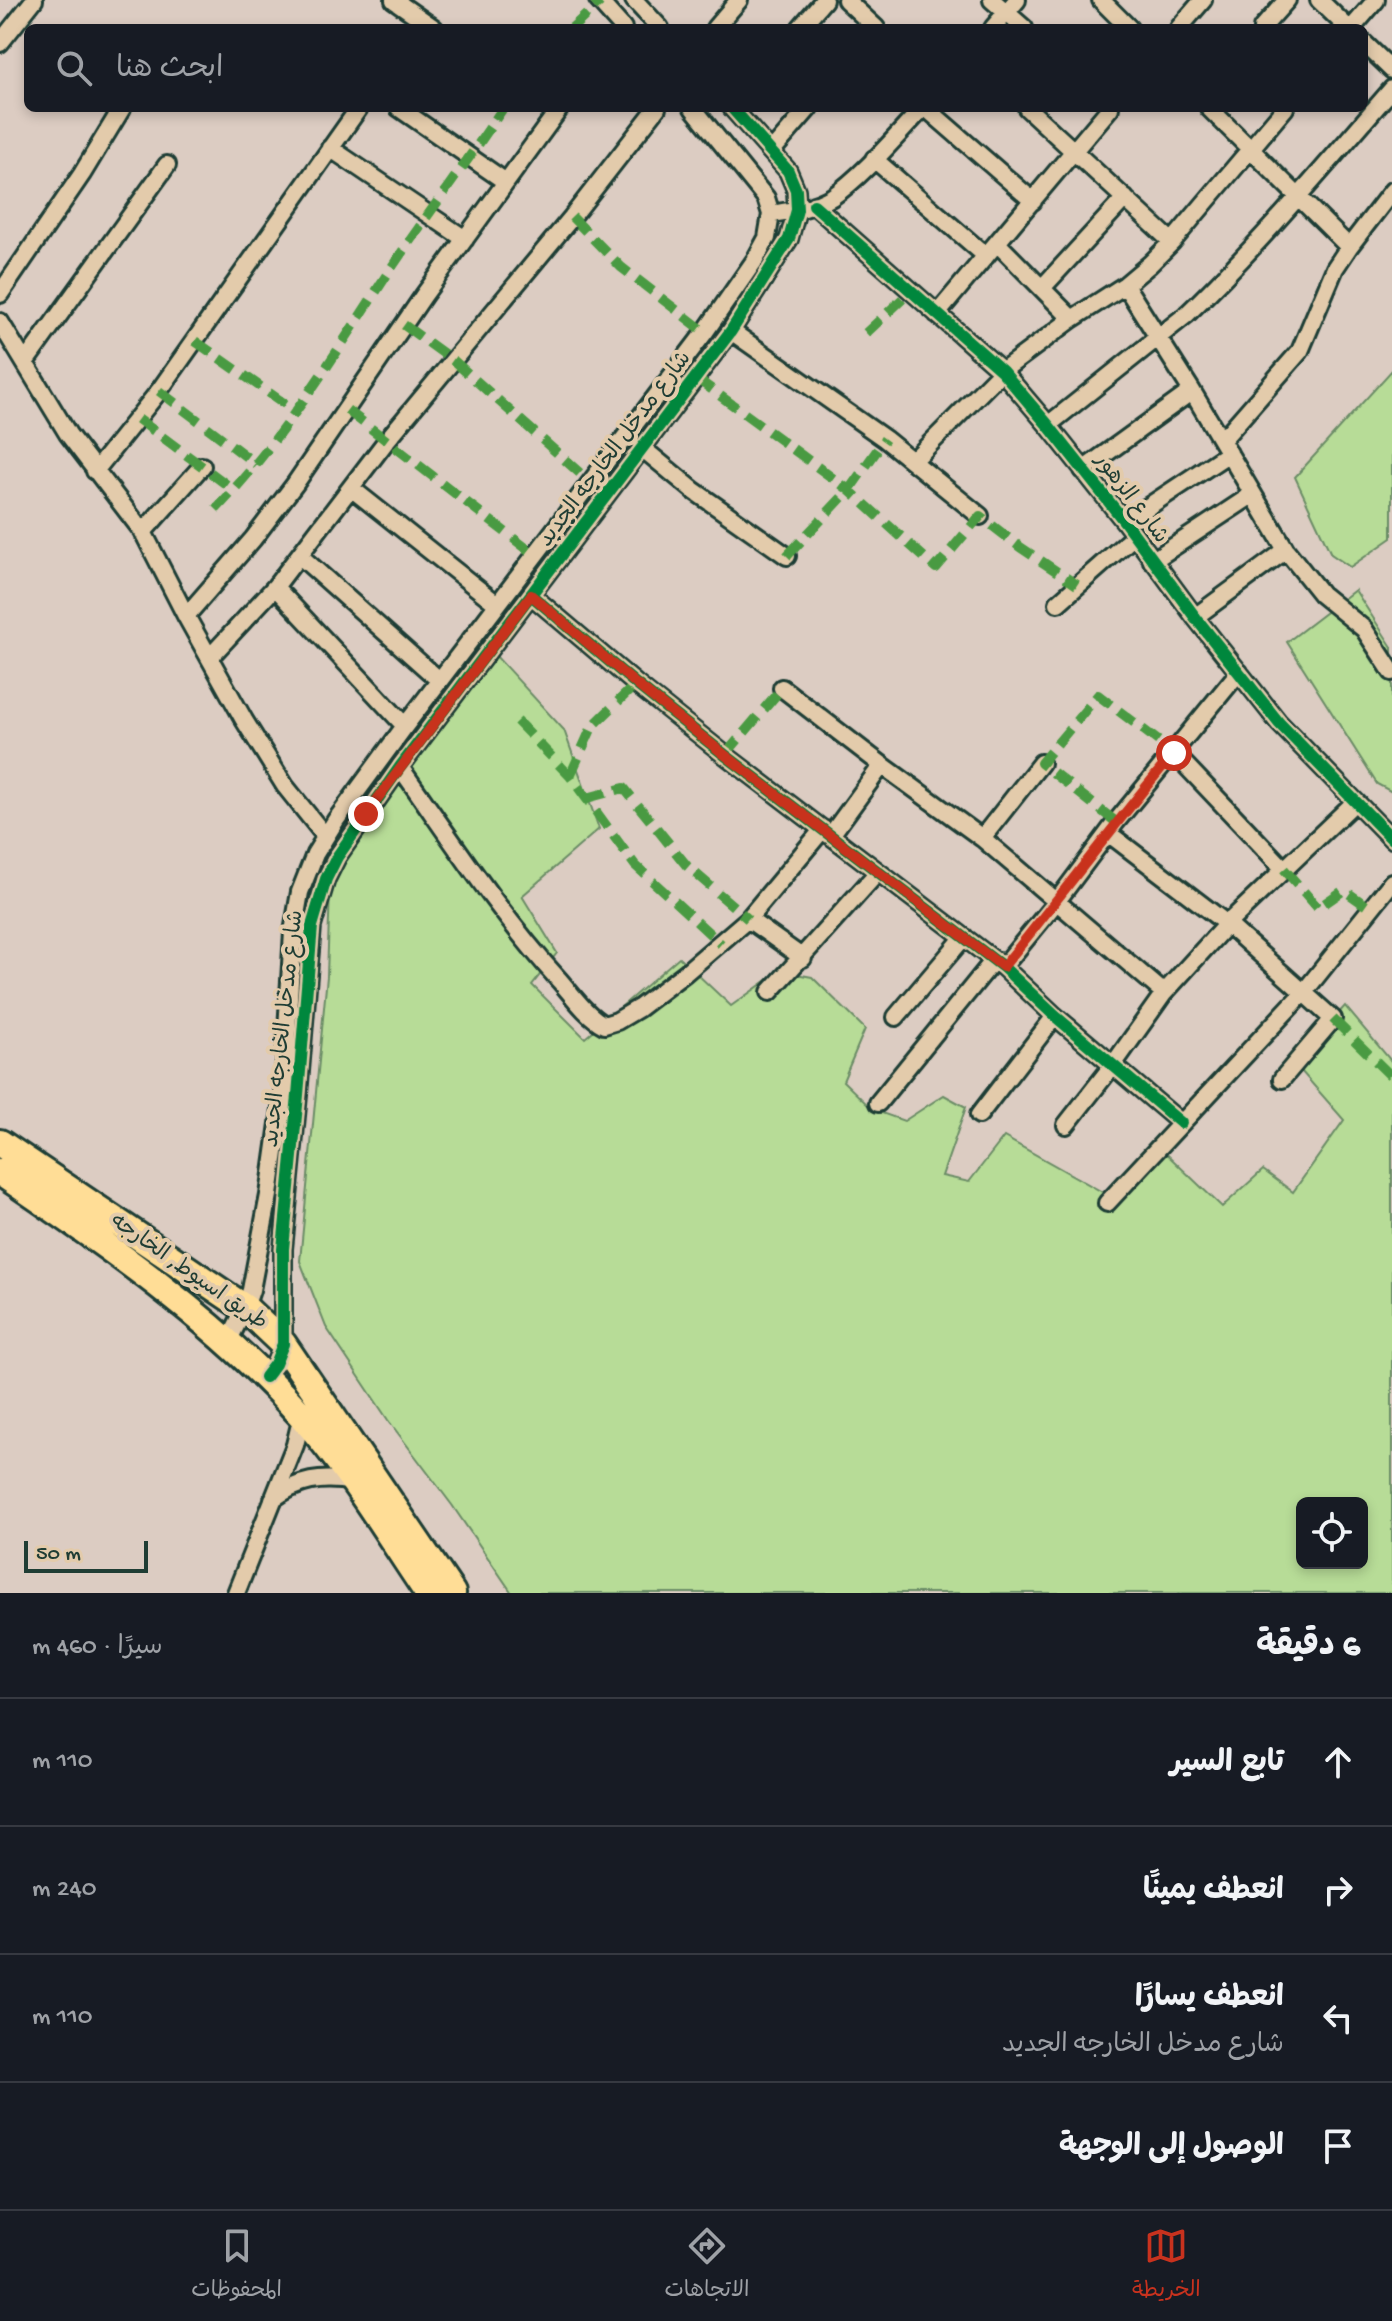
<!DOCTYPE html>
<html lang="ar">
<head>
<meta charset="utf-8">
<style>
  :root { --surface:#171b24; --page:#20242c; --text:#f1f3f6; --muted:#9ea1a6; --line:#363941; --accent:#c8321e }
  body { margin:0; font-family:"Gochi Hand","Playpen Sans Arabic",sans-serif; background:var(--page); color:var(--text); direction:rtl }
  .controls { position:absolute; right:24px; bottom:24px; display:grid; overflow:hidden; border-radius:12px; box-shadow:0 4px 12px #0003 }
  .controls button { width:72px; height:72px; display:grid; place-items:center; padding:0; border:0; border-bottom:2px solid var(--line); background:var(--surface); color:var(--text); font:40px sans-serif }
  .scale { position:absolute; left:24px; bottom:20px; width:124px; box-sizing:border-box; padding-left:8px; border:4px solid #1f3d34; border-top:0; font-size:22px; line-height:28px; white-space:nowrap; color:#1f3d34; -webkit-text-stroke:6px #e3cbab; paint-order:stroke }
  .stop { position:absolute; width:24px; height:24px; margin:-18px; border:6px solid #c8321e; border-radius:50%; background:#fff }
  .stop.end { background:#c8321e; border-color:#fff; box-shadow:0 2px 8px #0008 }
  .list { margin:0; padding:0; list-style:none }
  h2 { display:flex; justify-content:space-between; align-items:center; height:104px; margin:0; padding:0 32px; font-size:34px }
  h2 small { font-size:26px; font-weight:400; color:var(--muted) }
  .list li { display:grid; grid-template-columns:52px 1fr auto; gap:24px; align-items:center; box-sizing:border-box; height:128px; padding:0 32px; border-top:2px solid var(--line) }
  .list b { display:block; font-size:30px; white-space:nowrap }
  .list p { margin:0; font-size:26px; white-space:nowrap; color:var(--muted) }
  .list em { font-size:26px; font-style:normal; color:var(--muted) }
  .icon { flex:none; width:44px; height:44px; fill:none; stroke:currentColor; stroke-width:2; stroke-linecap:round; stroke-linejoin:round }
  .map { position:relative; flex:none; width:1392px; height:1593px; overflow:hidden; direction:ltr }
  .search { position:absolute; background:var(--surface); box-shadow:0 4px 12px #0003; left:24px; right:24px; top:24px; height:88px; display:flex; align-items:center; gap:20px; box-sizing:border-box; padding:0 28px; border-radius:12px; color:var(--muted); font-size:30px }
  .sheet { height:616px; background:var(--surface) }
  nav { display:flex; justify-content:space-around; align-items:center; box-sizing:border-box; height:112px; border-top:2px solid var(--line); background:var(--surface); font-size:22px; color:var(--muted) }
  nav a { display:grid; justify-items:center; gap:4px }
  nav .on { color:var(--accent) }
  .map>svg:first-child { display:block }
  .green { fill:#b7dc97; stroke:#6b8c66; stroke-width:2; fill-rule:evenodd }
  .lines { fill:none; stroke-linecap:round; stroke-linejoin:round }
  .minor-casing { stroke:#1f3d34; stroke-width:22 }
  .trunk-casing { stroke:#1f3d34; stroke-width:32 }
  .minor { stroke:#e3cbab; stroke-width:16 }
  .trunk { stroke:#ffdd96; stroke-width:26 }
  .quiet { stroke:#4a9a42; stroke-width:10; stroke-dasharray:20 10; stroke-linecap:butt }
  .cycleway-casing { stroke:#e3cbab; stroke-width:17 }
  .cycleway { stroke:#00873e; stroke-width:12 }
  .route { stroke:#c8321e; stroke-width:10 }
  .labels { text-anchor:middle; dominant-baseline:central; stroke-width:8; stroke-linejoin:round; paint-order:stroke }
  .street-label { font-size:22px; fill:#1f3d34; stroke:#e3cbab }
</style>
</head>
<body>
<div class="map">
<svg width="1392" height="1593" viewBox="0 0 1392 1593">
  <rect width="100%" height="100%" fill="#dcccc2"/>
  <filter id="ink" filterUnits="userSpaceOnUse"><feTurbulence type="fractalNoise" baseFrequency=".0125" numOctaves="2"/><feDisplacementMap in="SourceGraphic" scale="16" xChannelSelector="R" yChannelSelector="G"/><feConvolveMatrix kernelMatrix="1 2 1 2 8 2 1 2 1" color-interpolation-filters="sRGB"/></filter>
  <g filter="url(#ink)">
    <!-- green -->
    <path class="green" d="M1392,370V538L1350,567L1331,554L1295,477Z
      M1355,590L1392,647V792L1377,784L1287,642Z
      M483,642L564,730L599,829L522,896L557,953L532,985L585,1038L679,957L731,1006L780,971L812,977L865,1029L843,1081L873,1110L904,1121L944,1095L966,1107L942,1176L969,1182L1004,1137L1106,1194L1154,1142L1222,1207L1263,1170L1293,1192L1344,1120L1294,1063L1345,1006L1392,1062V1593H512L452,1505L388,1420L326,1327L300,1261L327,976L330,889L346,834ZM1302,1503H1362V1563H1302Z"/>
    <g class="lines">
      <!-- minor casing -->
      <g class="minor-casing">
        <path id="minor" d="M394,0L434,28
          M598,0L623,28
          M634,0L660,28
          M846,0L876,28
          M992,0L1024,28
          M1101,0L1129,28
          M1319,0L1348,28
          M715,28L739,0
          M800,28L824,0
          M993,28L1017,0
          M1179,28L1203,0
          M1262,28L1287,0
          M1352,28L1376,0
          M0,43L34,0
          M1364,43L1392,70
          M399,108L506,182
          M926,108L1033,201
          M1027,108L1172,242
          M1209,108L1349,247
          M330,148L465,239
          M771,152L809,108
          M874,159L986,256
          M814,205L1002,371L1048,425L1125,522L1195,617L1279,723L1392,839
          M771,214C791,211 814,208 832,197C864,175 896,136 923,108
          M997,243L1072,319
          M1125,285L1192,391L1286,550L1321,594L1364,629L1392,672
          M1042,288L1125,198
          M0,294L82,174L122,108
          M937,314L1110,108
          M0,322L68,434L143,532L186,616L244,720L285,786L325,836
          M731,331L885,439L980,516
          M26,361L167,165
          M1048,425L1186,315C1259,245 1325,166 1392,89
          M1222,440L1300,351L1335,268L1349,247L1392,191
          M642,448L693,490L787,556
          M913,461L1002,371L1072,319L1125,285L1150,264L1172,242L1285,108
          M1083,470L1192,391
          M95,471L159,391L359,108
          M351,488L497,604
          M1125,522L1229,453
          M143,532L202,466
          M300,556L439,680
          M1152,561L1252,495
          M275,587L405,726
          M531,595L636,684L725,755L1003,967L1055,1016L1181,1123
          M1058,603L1134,536
          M186,616L253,539L295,484L424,295L560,108
          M1195,617L1286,550
          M210,657L275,587L387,440L572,217L657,108
          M782,688L882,765L982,838L1164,993
          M1174,753L1284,869
          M400,767C451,839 500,915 560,981C573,996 587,1016 604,1025L617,1021L639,1008L685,973L748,919L823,829
          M1108,833L1227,924L1333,1019L1282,1079
          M831,835L882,765
          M982,838L1041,763
          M748,919L803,958
          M1003,967L1057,901L1116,822L1239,672
          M770,992L878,872
          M896,1017L964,937
          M878,1103L994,960
          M979,1115L1055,1016
          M1066,1125L1113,1065L1164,993L1227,924L1355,802
          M1107,1203L1304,992L1392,882
          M228,1342L245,1308L251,1290L269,1195L283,1095L293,932L300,892L315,854L336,820L405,726L705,332L755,260L767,238L771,214L766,198L693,108
          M265,1377L275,1364L283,1344V1249L298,1095L312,926L326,879L337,857L400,767L731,331L789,239L797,210L796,190L788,171L732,108
          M273,1499C298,1480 322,1476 353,1482
          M236,1593L295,1445L302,1416"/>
      </g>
      <!-- trunk casing -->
      <g class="trunk-casing">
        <path id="trunk" d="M0,1143L245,1308L283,1344L452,1593
          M0,1172C106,1244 215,1319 301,1415C350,1469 387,1533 428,1593"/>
      </g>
      <!-- minor -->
      <use href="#minor" class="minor"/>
      <!-- trunk -->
      <use href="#trunk" class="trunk"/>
      <!-- quiet -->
      <path class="quiet" d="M572,28L600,2
        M572,217L621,267L705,332
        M404,325L454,361L591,483
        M866,333L911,291
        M195,341L295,411
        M696,378L849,490L936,568L980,516L1020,547L1077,585
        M159,391L256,464
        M347,410L535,555
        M138,419L234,490
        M216,509C283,439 335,354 388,273C425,217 466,164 503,108
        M787,556L849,490L885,439
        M517,721L570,776L635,865L721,944
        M725,755L782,688
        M570,776L592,727L636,684
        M587,798L624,788L687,866L748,919
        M1116,822L1041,763L1098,695L1174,753
        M1284,869L1318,908L1344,890L1371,909
        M1333,1019L1392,1077"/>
      <!-- cycleway casing -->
      <g class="cycleway-casing">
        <path id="cycleway" d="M814,205L1002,371L1048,425L1125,522L1195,617L1279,723L1392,839
          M531,595L636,684L725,755L1003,967L1055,1016L1181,1123
          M265,1377L275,1364L283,1344V1249L298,1095L312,926L326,879L337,857L400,767L731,331L789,239L797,210L796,190L788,171L732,108"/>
      </g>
      <!-- cycleway -->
      <use href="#cycleway" class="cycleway"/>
    </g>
  </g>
  <g class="lines" filter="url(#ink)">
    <!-- route -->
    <path class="route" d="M366,814L531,595L636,684L725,755L1003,967C1061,896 1115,823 1174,753"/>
  </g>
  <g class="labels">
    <!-- street labels -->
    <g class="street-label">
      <text transform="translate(616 450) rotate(-53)">شارع مدخل الخارجه الجديد</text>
      <text transform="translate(1130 499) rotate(53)">شارع الزهور</text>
      <text transform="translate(285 1029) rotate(-84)">شارع مدخل الخارجه الجديد</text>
      <text transform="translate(188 1273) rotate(35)">طريق اسيوط, الخارجه</text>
    </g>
  </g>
</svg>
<div class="controls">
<button><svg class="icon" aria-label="locate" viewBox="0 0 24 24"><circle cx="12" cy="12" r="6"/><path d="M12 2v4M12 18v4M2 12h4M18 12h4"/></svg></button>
</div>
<div class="scale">50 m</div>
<div class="stop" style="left:1174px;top:753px"></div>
<div class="stop end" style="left:366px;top:814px"></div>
<div class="search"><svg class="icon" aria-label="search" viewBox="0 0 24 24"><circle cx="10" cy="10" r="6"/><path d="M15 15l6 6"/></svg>ابحث هنا</div>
</div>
<section class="sheet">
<h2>6 دقيقة<small>سيرًا · 460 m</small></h2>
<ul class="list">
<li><svg class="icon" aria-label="ahead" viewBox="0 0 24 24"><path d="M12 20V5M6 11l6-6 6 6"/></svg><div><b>تابع السير</b></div><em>110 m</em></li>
<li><svg class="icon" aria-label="right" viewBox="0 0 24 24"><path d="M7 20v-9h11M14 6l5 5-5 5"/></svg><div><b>انعطف يمينًا</b></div><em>240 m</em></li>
<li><svg class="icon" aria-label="left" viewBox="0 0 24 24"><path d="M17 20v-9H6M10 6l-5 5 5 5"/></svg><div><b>انعطف يسارًا</b><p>شارع مدخل الخارجه الجديد</p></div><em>110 m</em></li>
<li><svg class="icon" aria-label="arrive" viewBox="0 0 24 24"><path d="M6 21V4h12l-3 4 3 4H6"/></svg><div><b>الوصول إلى الوجهة</b></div></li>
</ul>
</section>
<nav>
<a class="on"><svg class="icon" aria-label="map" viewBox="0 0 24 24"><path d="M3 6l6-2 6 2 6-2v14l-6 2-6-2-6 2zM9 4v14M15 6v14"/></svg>الخريطة</a>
<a><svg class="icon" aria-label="directions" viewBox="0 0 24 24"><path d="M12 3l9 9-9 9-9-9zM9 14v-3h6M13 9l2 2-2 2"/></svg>الاتجاهات</a>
<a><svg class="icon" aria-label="saved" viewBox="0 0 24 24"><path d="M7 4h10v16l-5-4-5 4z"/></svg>المحفوظات</a>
</nav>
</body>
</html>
